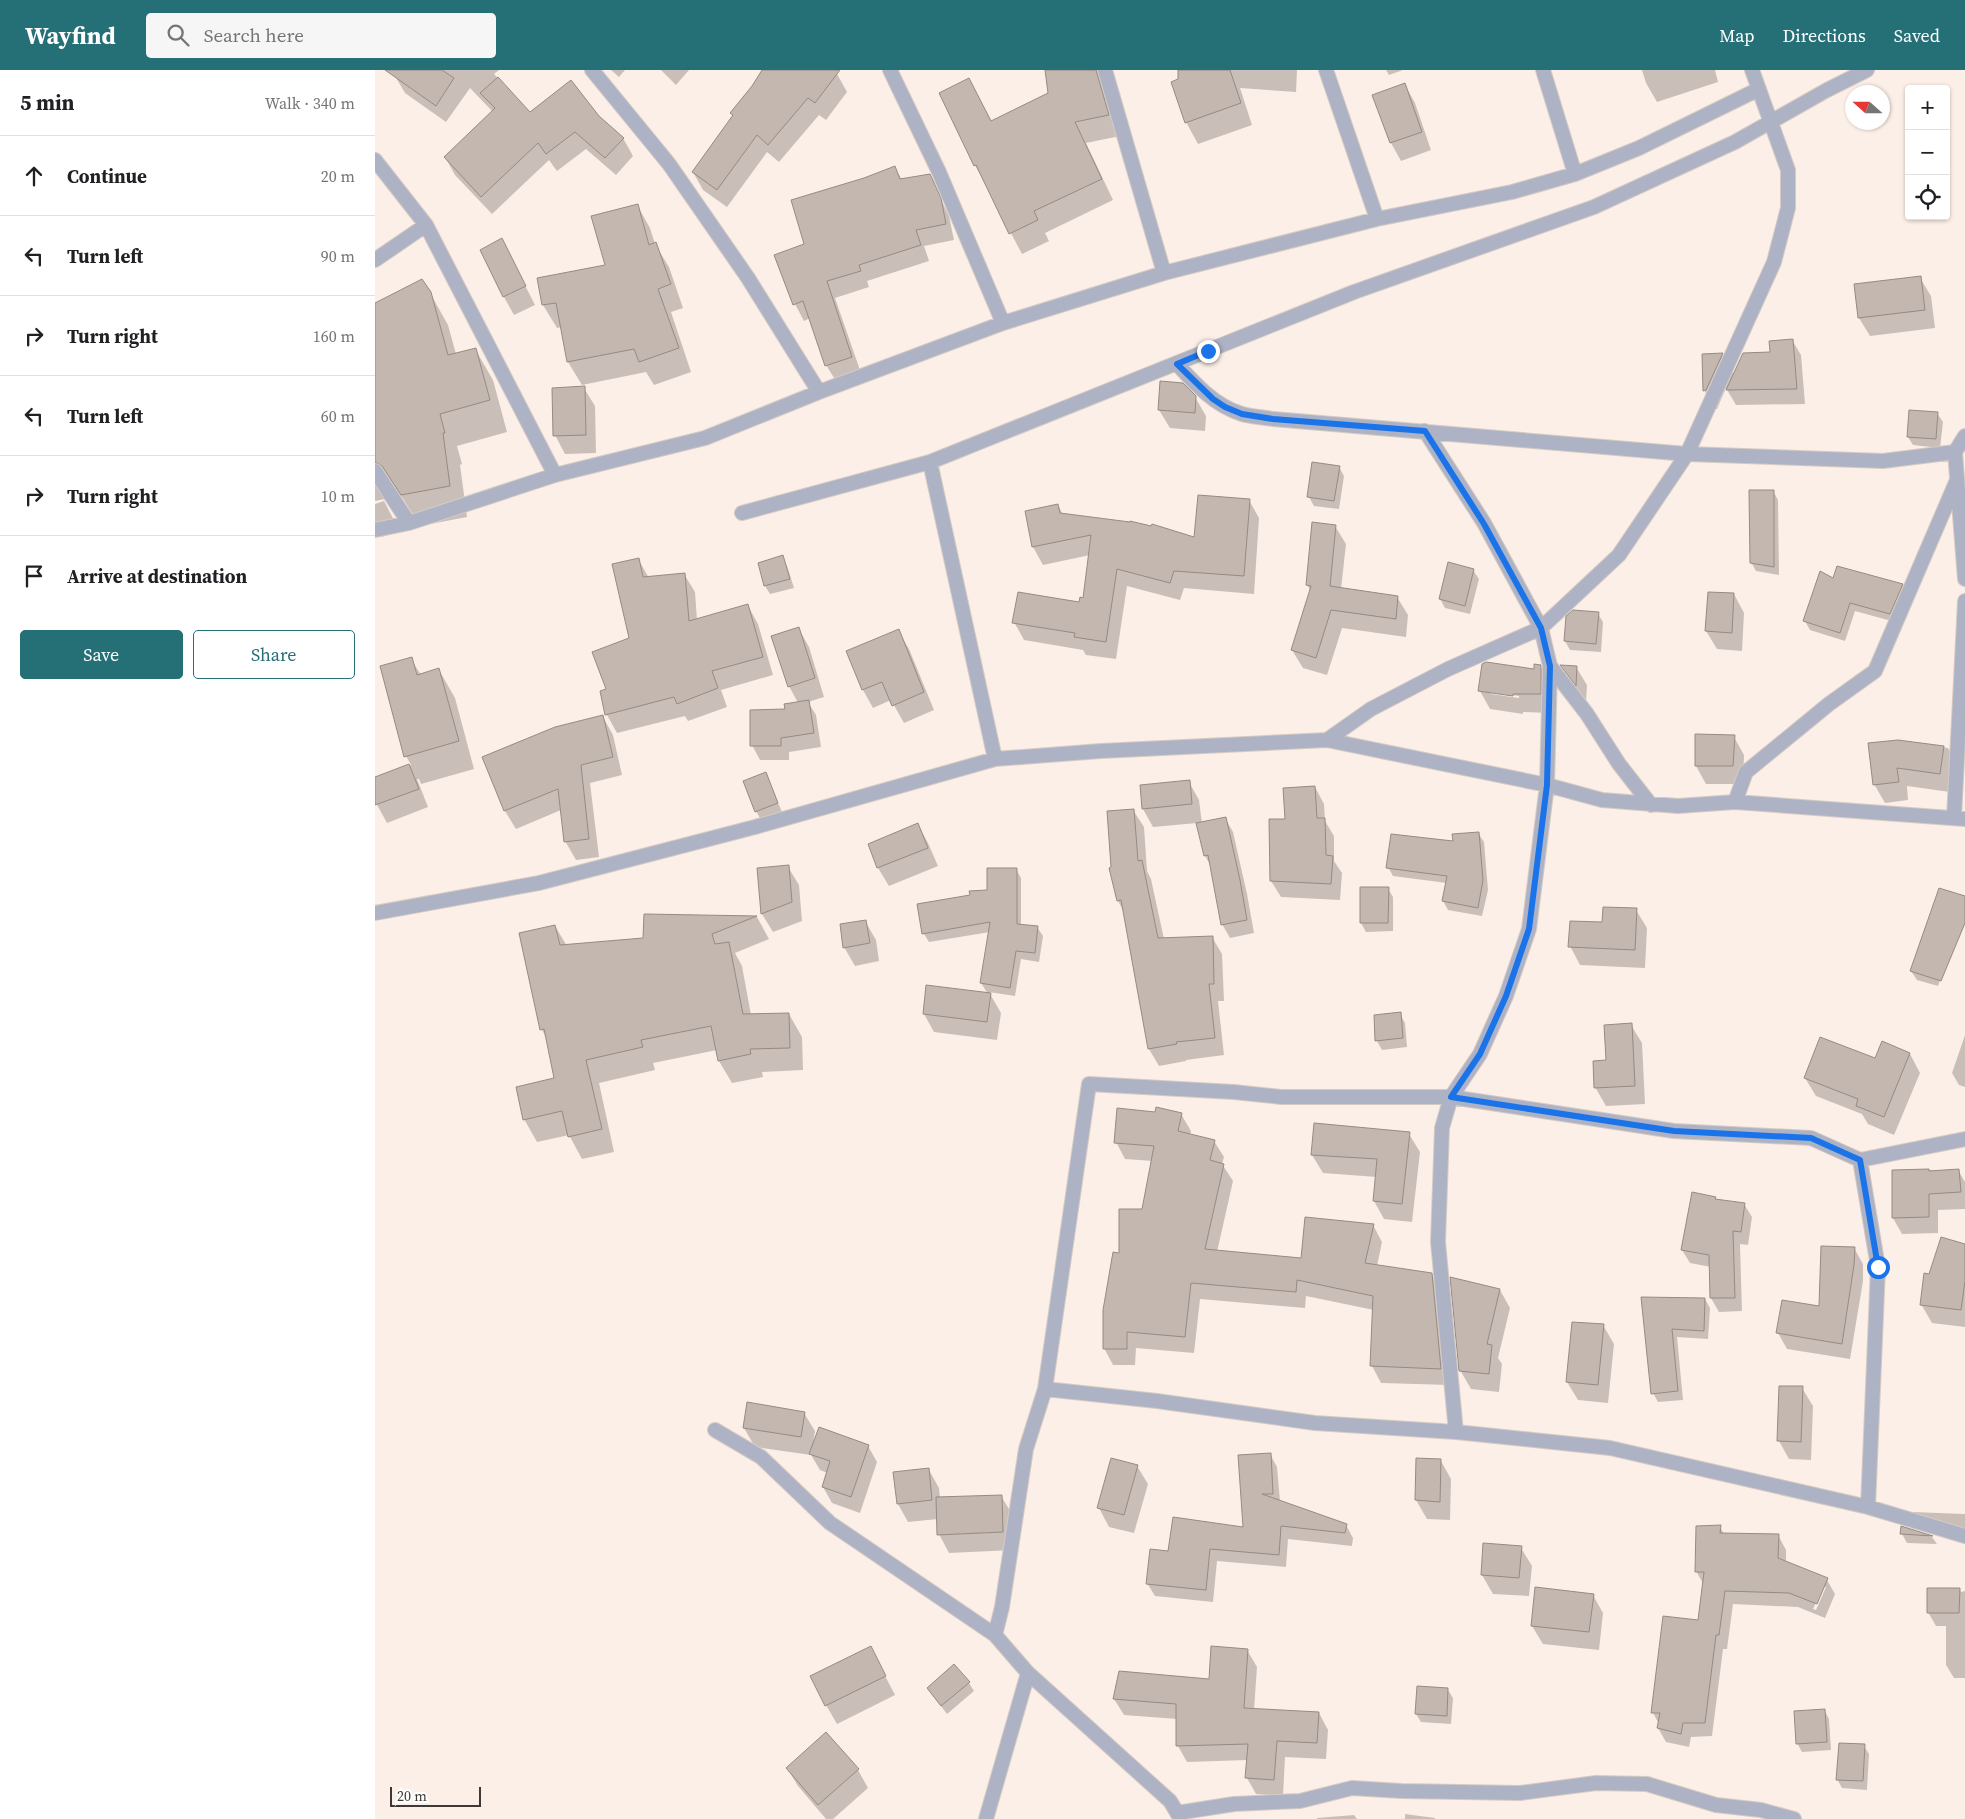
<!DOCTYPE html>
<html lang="en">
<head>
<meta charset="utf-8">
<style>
  :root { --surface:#fff; --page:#f6f6f6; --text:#202124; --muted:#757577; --line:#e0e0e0; --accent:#256f77 }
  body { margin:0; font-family:"Source Serif 4",serif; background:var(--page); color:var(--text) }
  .controls { position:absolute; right:15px; top:15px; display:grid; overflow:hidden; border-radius:5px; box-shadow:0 1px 4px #0004 }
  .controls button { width:45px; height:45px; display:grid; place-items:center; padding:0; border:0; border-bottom:1px solid var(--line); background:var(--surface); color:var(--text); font:25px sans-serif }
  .compass { position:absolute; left:1470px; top:15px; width:45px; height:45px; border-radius:50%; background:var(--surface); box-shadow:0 1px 4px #0004; rotate:291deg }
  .scale { position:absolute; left:15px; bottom:12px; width:91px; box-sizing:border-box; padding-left:5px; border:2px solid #3e3936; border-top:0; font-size:14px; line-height:18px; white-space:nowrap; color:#3e3936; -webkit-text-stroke:4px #fff; paint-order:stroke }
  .stop { position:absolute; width:15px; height:15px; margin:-11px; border:4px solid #1a73e8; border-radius:50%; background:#fff }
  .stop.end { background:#1a73e8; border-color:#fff; box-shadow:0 1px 5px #0008 }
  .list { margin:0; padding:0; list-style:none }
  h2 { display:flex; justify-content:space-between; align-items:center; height:65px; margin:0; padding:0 20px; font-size:21px }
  h2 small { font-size:16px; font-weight:400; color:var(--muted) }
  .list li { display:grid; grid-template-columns:32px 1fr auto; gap:15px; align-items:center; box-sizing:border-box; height:80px; padding:0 20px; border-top:1px solid var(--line) }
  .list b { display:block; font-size:19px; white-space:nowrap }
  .list em { font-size:16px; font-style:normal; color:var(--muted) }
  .actions { display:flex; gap:10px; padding:15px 20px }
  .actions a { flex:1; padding:11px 0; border:1px solid var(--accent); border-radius:5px; text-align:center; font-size:18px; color:var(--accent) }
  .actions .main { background:var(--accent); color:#fff }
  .icon { flex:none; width:28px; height:28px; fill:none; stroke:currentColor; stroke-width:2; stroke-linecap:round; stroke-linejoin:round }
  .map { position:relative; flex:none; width:1590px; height:1749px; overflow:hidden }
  header { display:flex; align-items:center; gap:30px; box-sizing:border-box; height:70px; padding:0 25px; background:var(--accent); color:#fff }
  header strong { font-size:24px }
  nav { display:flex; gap:28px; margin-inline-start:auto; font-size:18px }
  .search { width:350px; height:45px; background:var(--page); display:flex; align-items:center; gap:12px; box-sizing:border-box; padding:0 18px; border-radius:5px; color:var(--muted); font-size:19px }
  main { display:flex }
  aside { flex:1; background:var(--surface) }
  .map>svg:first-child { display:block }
  .shadow { fill:#0003; fill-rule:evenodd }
  .building { fill:#c3b7b0; stroke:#968b84 }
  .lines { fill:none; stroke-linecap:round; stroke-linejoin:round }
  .minor-casing { stroke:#d6cbc4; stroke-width:16 }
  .minor { stroke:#adb3c4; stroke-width:14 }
  .route { stroke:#1a73e8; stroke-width:6 }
</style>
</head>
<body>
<header>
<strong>Wayfind</strong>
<div class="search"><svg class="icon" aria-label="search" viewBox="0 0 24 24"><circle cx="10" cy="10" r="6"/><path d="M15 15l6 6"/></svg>Search here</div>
<nav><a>Map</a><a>Directions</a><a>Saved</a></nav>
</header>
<main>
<aside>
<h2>5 min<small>Walk · 340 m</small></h2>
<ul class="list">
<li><svg class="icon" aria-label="ahead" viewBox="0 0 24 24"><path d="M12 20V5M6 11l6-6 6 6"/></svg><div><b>Continue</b></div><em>20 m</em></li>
<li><svg class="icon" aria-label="left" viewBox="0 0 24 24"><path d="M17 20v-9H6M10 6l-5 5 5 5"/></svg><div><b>Turn left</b></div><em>90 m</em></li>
<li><svg class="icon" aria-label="right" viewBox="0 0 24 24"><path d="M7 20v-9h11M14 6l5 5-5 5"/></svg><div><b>Turn right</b></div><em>160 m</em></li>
<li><svg class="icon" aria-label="left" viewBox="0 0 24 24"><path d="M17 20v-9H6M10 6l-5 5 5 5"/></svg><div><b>Turn left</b></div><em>60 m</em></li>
<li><svg class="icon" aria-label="right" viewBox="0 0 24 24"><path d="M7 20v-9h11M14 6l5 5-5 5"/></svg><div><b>Turn right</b></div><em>10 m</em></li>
<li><svg class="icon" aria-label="arrive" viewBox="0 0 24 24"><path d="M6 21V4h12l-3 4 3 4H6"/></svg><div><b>Arrive at destination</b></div></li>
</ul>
<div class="actions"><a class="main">Save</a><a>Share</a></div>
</aside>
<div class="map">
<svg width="1590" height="1749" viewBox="0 0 1590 1749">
  <rect width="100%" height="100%" fill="#fcefe7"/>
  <!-- shadow -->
  <path class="shadow" d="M24,0H124L119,4L155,43L223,47L248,68L258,86L241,105L211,79L182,101L174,90L117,144L80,105L70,87L118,42L95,18L71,52L30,23L20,6Z
    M236,0H250L244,7Z
    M286,0H314L301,15Z
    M386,0H456L462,4L472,22L451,50L444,45L404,92L392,82L352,137L328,120L318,102L358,46L357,43L378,17L388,1Z
    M670,0H731L745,66L711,73L738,130L670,163L674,171L647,184L600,95L594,10L617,52L675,23Z
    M819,0H922L921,22L865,18L877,55L823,74L811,52Z
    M1011,0H1028L1014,5Z
    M1267,0H1340L1343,12L1282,32L1271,13Z
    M1030,15L1040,33L1056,80L1026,91L1016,73L999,26Z
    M520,98L527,110L554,105L574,146L579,170L549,176L554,191L492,211L494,217L460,228L486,303L461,311L451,295L435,248L429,251L420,234L430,175L489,109Z
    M262,135L275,158L280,174L294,197L308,238L296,242L316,302L279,315L271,302L207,315L193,292L187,257L182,258L168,235L164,209L232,196Z
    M127,170L160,235L139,245L129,227Z
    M1545,208L1556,226L1560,258L1495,266L1484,248Z
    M55,223L73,255L81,284L100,279L118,310L132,362L82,376L87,394L85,395L92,447L45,456L27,427L18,423L10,429L0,431V271Z
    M1417,270L1426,285L1430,334L1361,335L1351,318L1342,339H1340L1329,320V285L1347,284L1359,304Z
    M209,318L220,336L221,383L190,384L180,365Z
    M820,327L831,346L830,361L795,358L784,340Z
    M1562,343L1568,352L1565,378L1538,375L1533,367Z
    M964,397L969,406L964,439L939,436L934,427Z
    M1398,421L1403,430L1404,505L1381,501L1376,492Z
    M874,430L884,448L879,524L809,518L805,530L752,516L741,589L711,585L708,580L649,570L639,552L705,534L709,529L715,485L668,495L658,477L651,442L683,435L688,445L821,469Z
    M9,431L25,462L6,467L0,457V434Z
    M960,456L971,474L966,519L1022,527L1033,545L1031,567L967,558L952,605L928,598L917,580L936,521L932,515Z
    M407,487L412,496L419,518L395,524L390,516Z
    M263,489L274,508L309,504L320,522L322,550L373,536L383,554L398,605L346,620L352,637L313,651L310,646L242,663L232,645L226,622L233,620L255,568Z
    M1098,500L1104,509L1095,544L1070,538L1065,529Z
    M1458,509L1527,515L1532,524L1520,552L1480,541L1470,571L1435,560L1430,551Z
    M1359,524L1369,543L1367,581L1342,579L1331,561Z
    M1223,544L1228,552L1226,582L1195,580L1190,571Z
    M424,559L434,577L449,627L433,632L441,645L446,677L414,682V690H385L377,675L423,633L414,616Z
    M523,561L534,579L559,640L529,653L516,630L498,638L488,620Z
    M36,589L46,605L64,600L80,628L99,699L46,714L44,709H42L53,737L12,753L0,731V708L36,695L31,686Z
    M1165,596L1176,614L1175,643L1148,642V644L1115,639L1105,621L1160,600ZM1116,622L1144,626V628L1116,624Z
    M1188,597H1201L1212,615L1211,632L1198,614Z
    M228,647L238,665L247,705L215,713L224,787L201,790L190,771L186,740L141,759L130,741L109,688Z
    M1359,667L1369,685L1368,714H1331L1321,696Z
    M1523,671L1573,678L1584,696L1575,722L1532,716L1533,730L1510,733L1499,714Z
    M390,703L407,742L386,750L381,741Z
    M814,712L824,730L827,754L850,748L858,762L872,824L879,863L855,868L847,854L836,796L830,786L822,753L778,757L768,739Z
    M940,717L949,734L950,751L959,766V791L967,803L965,830L906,827L896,811L911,750Z
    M758,740L769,757L772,801L776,809L789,869L837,867L847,884L849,931H843L849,985L811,990V991L784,996L774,979L749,842L743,831Z
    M543,755L553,773L563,796L514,816L503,798L494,774Z
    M1103,763L1109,772L1113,820L1107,846L1073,840L1068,831L1072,813L1018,806L1013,797Z
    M413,797L424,815L427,851L398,862L387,844L383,799Z
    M641,799L646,808V855L662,857L668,866L664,892L646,889L640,926L614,922L626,943L622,970L559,962L549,944L613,924L606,913L615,862L554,872L549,864L596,826L613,821Z
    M1013,819L1018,827V861L991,862L986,853Z
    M1261,840L1272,858L1270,898L1205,895L1195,876L1228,853Z
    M270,845L382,847L394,869L360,883L367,896L376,945L414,944L427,967L428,1000L387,1002L388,1007L357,1013L344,991L342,980L278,993L280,1000L224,1013L239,1082L207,1089L194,1065L162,1072L149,1049L180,1009L172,969L167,960L145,864L180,856L192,876L269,870Z
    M490,851L501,870L504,891L480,896L469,877Z
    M1574,882L1563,916L1542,910L1536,901Z
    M1025,944L1030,953L1032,977L1007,980L1002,971Z
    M1256,955L1267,973L1270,1034L1231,1036L1220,1017L1232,991Z
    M1590,965V1017L1584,1015L1577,1003Z
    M1508,973L1535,984L1545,1003L1519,1065L1493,1054L1487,1044L1441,1026L1430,1008L1501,990Z
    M806,1044L816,1061L815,1065L839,1071L849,1087L847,1094L858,1111L842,1182L927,1189L998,1155L1007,1172L1002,1196L1056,1204L1066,1221L1075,1315L1006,1313L997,1296L999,1240L931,1226L930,1238L825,1229L819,1283L761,1278L760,1295H738L729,1278L745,1184L768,1140L778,1091L750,1089L741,1072Z
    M1034,1064L1045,1082L1037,1152L1009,1149L999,1131L1002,1107L948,1103L937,1085Z
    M1583,1100L1590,1112V1139L1563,1140V1163L1527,1164L1518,1148V1101Z
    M1340,1128L1341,1131L1369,1134L1377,1147L1373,1175L1365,1174L1367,1241L1344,1242L1336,1228V1197L1315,1193L1307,1180Z
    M1590,1175V1257L1557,1253L1546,1234L1555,1205Z
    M1479,1178L1488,1194V1211L1475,1289L1412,1279L1403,1263L1446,1237Z
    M1125,1220L1135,1238L1123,1288L1127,1294L1124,1322L1096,1319L1085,1300Z
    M1268,1229H1330L1335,1238L1333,1269L1302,1267L1308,1330L1283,1332L1278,1323Z
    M1228,1255L1239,1274L1233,1333L1203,1330L1192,1312Z
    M1427,1318L1438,1336L1436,1390L1414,1389L1404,1371Z
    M429,1343L440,1361L438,1374L493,1376L502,1392L485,1443L457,1433L448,1417L453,1403L445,1400L436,1385L380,1377L369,1358Z
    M895,1384L902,1397L905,1431L971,1455L978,1468L977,1476L913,1469L911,1497L842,1491L838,1532L780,1526L772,1513L794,1483L869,1458Z
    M1043,1390L1066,1391L1076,1409L1075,1450L1052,1449L1041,1430Z
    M762,1396L773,1414L759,1463L734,1457L724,1438Z
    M554,1400L564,1418L565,1428L626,1426L637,1444L638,1480L574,1483L564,1464L563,1449L533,1452L523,1434Z
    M1538,1442L1590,1444V1467L1545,1454Z
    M1345,1457L1349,1464L1403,1465L1411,1480V1493L1452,1510L1460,1524L1450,1548L1423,1537L1358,1534L1352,1579H1348L1337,1666L1316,1667L1314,1677L1291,1672L1283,1658L1284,1654L1278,1643L1324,1551L1329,1515L1321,1501ZM1448,1517H1451L1441,1540L1438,1539Z
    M1527,1458L1557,1467L1562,1474L1532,1473L1527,1464Z
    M1110,1475L1146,1478L1157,1496L1154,1526L1118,1524L1107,1505Z
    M1584,1519L1586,1522L1590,1521V1608H1579L1571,1595V1556H1561L1553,1542Z
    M1218,1525L1228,1543L1224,1580L1168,1574L1157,1556Z
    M495,1577L520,1625L462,1654L451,1635Z
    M872,1580L882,1597L879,1640L944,1643L953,1660L951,1689L910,1687L908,1726L881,1724L872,1708L873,1690L812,1692L803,1676L802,1649L749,1645L739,1629L835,1610Z
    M594,1613L599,1621L572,1644L553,1619Z
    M1073,1620L1078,1628L1076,1654L1046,1652L1041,1644Z
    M1449,1640L1454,1649L1456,1680L1427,1682L1422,1673Z
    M1489,1676L1494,1684L1492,1720L1467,1718L1462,1709Z
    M412,1698L483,1700L493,1718L458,1749H451L423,1716Z
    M1030,1744L1060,1748V1749H1030Z
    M979,1745L982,1749H942V1748Z"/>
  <!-- building -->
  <path class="building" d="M10,0H67L79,8L61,36Z
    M387,0H465L440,33L433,28L393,75L382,65L342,120L317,102L358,45L355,43L377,16Z
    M670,0H721L734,45L700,52L727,109L659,141L663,150L634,164L601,95L599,96L564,23L594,8L616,51L673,23Z
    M803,0H855L866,33L810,53L796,12L803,9Z
    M123,7L155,42L196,10L224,46L249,68L230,88L200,62L171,84L163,73L106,127L69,87L120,38L105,23Z
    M1030,13L1047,62L1015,73L997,25Z
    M520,96L525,109L555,104L566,128L571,154L541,160L546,175L484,195L486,201L452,211L477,287L450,296L428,231L418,235L399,185L429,174L416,130L489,108Z
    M263,134L274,175L281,172L296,214L283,219L304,278L264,292L259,279L192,292L181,233L167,235L162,208L230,195L216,146Z
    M127,168L151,216L128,227L105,180Z
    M1546,206L1550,240L1483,248L1479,214Z
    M47,209L56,222L73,285L101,278L115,330L65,344L70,363H68L75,416L26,425L7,396L0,392V233Z
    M1418,269L1422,319L1351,320L1368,283L1395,282L1394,271Z
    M1348,283L1331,320L1328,321L1327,284Z
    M785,311L808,313L821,326L820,343L783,340Z
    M210,316L211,365L178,366L177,318Z
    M1534,340L1563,342L1561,369L1532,367Z
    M937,392L965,396L959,431L932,427Z
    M1374,420H1399V497L1375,493Z
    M823,425L875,429L869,506L799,501L795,513L742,499L731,572L699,567L700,563L637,553L643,522L704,532L705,527L708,528L716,465L657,477L650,441L683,434L685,443L755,452V451L776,456L777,454L819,467Z
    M937,452L961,455L955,516L1023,526L1021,549L956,540L941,588L916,580L936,516L931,515Z
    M408,485L415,509L389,516L383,493Z
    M264,488L268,507L310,503L314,551L373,534L388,587L337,601L343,618L302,634L299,627L230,645L225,621L231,619L217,582L254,568L237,494Z
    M1073,492L1099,499L1090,536L1064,529Z
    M1462,496L1528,514L1515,544L1475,533L1465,563L1428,551L1445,501L1458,508Z
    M1333,522L1359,523L1357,563L1330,561Z
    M1198,540L1224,542L1221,574L1189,571L1191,546Z
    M424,557L440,608L413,617L396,566Z
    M524,559L549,622L517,636L507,612L487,620L471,581Z
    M37,587L42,605L64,598L84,671L29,687L5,596Z
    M1111,592L1159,599V594L1166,595V624H1138V626L1103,621L1107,594Z
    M1185,595L1202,596L1201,616Z
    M434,630L439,663L406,668V676H375V640L410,639L409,634Z
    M228,645L238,687L206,695L214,769L189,772L183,719L129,741L107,687L180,657Z
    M1320,664L1360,665L1358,696H1320Z
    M1523,670L1569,676L1565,704L1522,698L1524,712L1498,715L1493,673Z
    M34,694L44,719L0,735V707Z
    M391,702L403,733L380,742L368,711Z
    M815,710L817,734L767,739L765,715Z
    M940,716L942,748H950L951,785L958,786L956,814L895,811L894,749H910L908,718Z
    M759,739L763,791L767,790L783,868L838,866L839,914H834L840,968L801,972L802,974L773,979L746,830L742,831L734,798L736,797L732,741Z
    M851,747L865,810L872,850L846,855L833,785L829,786L821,753Z
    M543,753L553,778L502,798L493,774Z
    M1104,762L1108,810L1103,838L1067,831L1072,806L1011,798L1016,764L1078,771L1077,764Z
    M414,795L417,832L386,844L382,798Z
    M612,798H642V854L663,856L660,883L641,881L635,918L605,913L615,852L547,864L542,834L595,825L594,821L612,820Z
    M985,817H1014L1013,853H985Z
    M1564,818L1590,826V853L1566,911L1535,901Z
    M1228,837L1262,838L1260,880L1193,877L1195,851L1227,852Z
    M269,844L382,846L337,864L340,874L354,872L368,944L414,943L415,978L375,979L376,984L343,991L336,956L266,970L268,977L211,990L227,1059L193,1067L187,1041L148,1050L141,1017L179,1008L169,959L165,960L144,863L180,855L185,875L268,868Z
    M491,850L495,873L468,878L465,854Z
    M551,915L616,923L612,952L548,944Z
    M1026,942L1028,968L1000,971L999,945Z
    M1257,953L1260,1016L1219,1018L1218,991L1231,990L1229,955Z
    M1445,967L1500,988L1507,971L1535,983L1509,1047L1481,1036L1483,1029L1429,1008Z
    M781,1037L807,1043L803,1061L840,1070L835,1090L849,1094L830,1179L926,1188L930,1147L999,1154L990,1193L1057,1203L1066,1299L995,1296L998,1226L922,1210L921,1222L816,1213L810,1267L752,1262V1279H728V1240L738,1182L744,1183V1139H767L779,1076L739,1073L742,1038L780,1042Z
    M939,1053L1035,1062L1027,1134L998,1131L1002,1089L936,1085Z
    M1554,1099V1101L1584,1099L1586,1122L1554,1124V1147L1517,1148V1100Z
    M1317,1122L1341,1127L1340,1129L1370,1133L1366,1162L1358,1161L1360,1228H1335L1334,1185L1306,1180Z
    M1566,1167L1590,1174V1211L1586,1240L1545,1235L1549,1203L1554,1204Z
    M1446,1176L1480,1177L1479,1195L1467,1274L1401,1263L1407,1230L1444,1236Z
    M1075,1207L1125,1219L1112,1274L1117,1275L1114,1304L1084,1301Z
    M1266,1227L1330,1228L1329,1261L1297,1259L1303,1321L1276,1324Z
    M1197,1252L1229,1254L1223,1315L1191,1312Z
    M1404,1316H1428L1426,1372L1402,1371Z
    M372,1332L430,1342L426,1367L368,1358Z
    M444,1357L494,1375L476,1427L447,1417L455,1391L434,1384Z
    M896,1383L898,1424H887L972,1454L970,1463L906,1456L904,1485L835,1479L831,1520L771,1514L775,1479L793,1481L798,1447L868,1457L863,1385Z
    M736,1388L763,1395L749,1445L722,1438Z
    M1041,1388L1066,1389L1065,1432L1040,1430Z
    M554,1398L557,1430L522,1434L518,1402Z
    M627,1425L628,1462L562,1465L561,1427Z
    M1346,1455L1345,1463L1404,1464L1403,1488L1453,1508L1442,1534L1414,1523L1350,1521L1344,1565H1341L1330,1653H1308L1306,1664L1282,1658L1285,1643H1276L1288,1546L1323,1550L1329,1502H1320L1321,1456Z
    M1526,1456L1558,1466L1525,1464Z
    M1108,1473L1147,1476L1144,1508L1106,1505Z
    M1160,1517L1219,1524L1214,1562L1156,1556Z
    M1552,1518H1585L1584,1543H1552Z
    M496,1576L511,1606L450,1636L435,1606Z
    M836,1576L873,1579L869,1638L944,1642L942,1673L902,1671L899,1710L870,1708L873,1674L801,1676V1634L738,1629L744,1601L834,1609Z
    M579,1594L595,1612L566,1636L552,1618Z
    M1042,1616L1073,1618L1072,1646L1040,1644Z
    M1450,1639L1452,1672L1421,1674L1419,1641Z
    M451,1662L484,1699L443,1735L411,1698Z
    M1464,1673L1490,1674L1488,1711L1461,1710Z"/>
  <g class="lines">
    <!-- minor casing -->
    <g class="minor-casing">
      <path id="minor" d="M217,0L294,94L373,208L444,322
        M515,0L564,102L628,253
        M730,0L789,203
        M951,0L1002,149
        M1168,0L1200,104
        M0,90L51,155L180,405
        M0,190L51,155
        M802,294C820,314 840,336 867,344C877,347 888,347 898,349L1312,384L1508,391L1580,382
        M1050,361L1109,453L1166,558L1175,596L1172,715L1154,859L1131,926L1105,984L1076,1027L1067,1058L1063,1172L1081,1362
        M1590,366L1580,382L1590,509
        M555,392L620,689
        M0,401L34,453
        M367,443L555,392L979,222L1219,137L1360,72L1452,20L1492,0
        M0,460L34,453L180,405L330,368L444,322L628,253L789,203L1002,149L1137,122L1200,104L1264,78L1384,19
        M1175,596L1212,644L1244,694L1276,735
        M952,670L996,639L1073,599L1166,558L1244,485L1312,384L1399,192L1413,138V100L1377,0
        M1360,732L1371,702L1454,634L1500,601L1582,410
        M1579,748L1590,531
        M0,843L164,813L380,757L620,689L726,681L952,670L1172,715L1227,730L1303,736L1360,732L1590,749
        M1485,1090L1503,1197L1493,1437
        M670,1319L782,1331L940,1353L1081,1362L1235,1378L1493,1437L1590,1466
        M340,1360L386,1387L455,1453L620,1565L653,1603L795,1731L806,1749
        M620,1565L627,1537L651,1379L670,1319L714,1014L859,1022L906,1027H1076L1299,1061L1436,1068L1485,1090L1590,1069
        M802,1743L859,1734L925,1731L977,1718L1026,1721L1145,1723L1221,1713L1272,1714L1341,1735L1386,1740L1419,1749
        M611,1749L653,1603"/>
    </g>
    <!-- minor -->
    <use href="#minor" class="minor"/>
  </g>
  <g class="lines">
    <!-- route -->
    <path class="route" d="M833,281L802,294L838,329L850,337L867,344L898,349L1050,361L1109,454L1166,558L1175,596L1172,715L1154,859L1131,926L1105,984L1076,1027L1299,1061L1436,1068L1485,1090L1503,1197"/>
  </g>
</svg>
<div class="controls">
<button>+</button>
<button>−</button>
<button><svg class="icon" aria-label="locate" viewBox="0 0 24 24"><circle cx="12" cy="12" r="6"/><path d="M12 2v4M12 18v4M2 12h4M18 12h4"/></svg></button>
</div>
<svg class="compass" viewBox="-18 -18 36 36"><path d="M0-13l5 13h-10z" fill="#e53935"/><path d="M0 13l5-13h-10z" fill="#757577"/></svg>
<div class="scale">20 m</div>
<div class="stop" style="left:1503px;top:1197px"></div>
<div class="stop end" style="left:833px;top:281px"></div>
</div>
</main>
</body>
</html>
